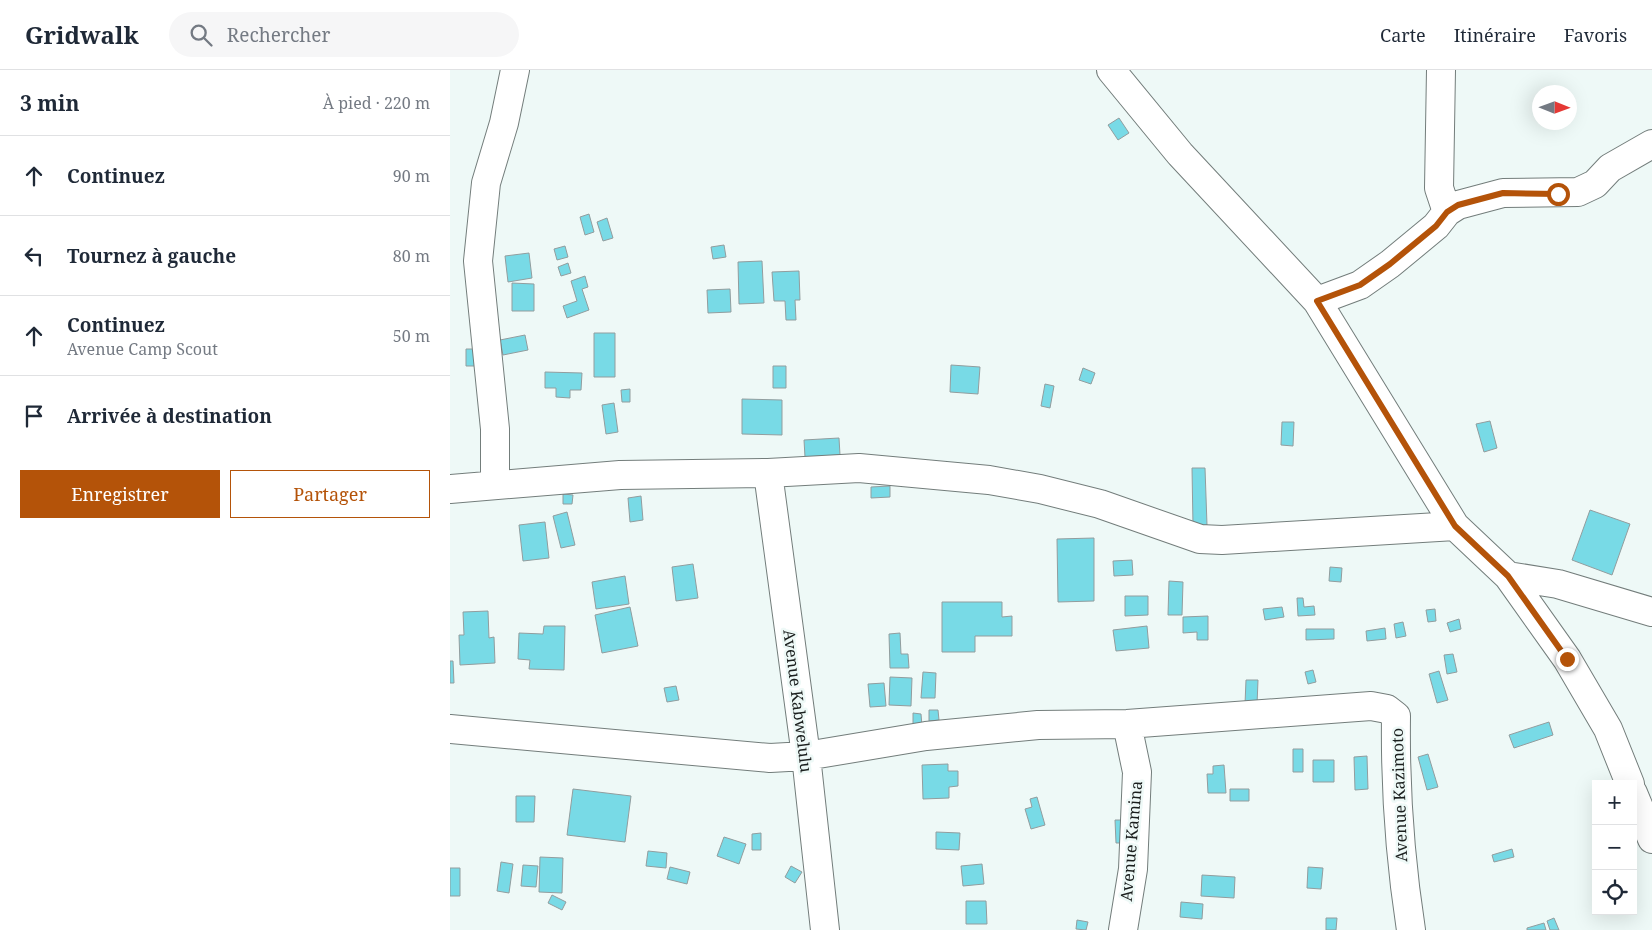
<!DOCTYPE html>
<html lang="fr">
<head>
<meta charset="utf-8">
<style>
  :root { --surface:#fff; --page:#f6f6f7; --text:#1f2937; --muted:#747a83; --line:#e0e1e3; --accent:#b45309 }
  body { margin:0; font-family:"Noto Serif",serif; background:var(--page); color:var(--text) }
  .controls { position:absolute; right:15px; bottom:15px; display:grid; overflow:hidden; border-radius:0px; box-shadow:0 5px 20px #0002 }
  .controls button { width:45px; height:45px; display:grid; place-items:center; padding:0; border:0; border-bottom:1px solid var(--line); background:var(--surface); color:var(--text); font:25px sans-serif }
  .compass { position:absolute; left:1082px; top:15px; width:45px; height:45px; border-radius:50%; background:var(--surface); box-shadow:0 5px 20px #0002; rotate:91deg }
  .stop { position:absolute; width:15px; height:15px; margin:-11px; border:4px solid #b45309; border-radius:50%; background:#fff }
  .stop.end { background:#b45309; border-color:#fff; box-shadow:0 1px 5px #0008 }
  .list { margin:0; padding:0; list-style:none }
  h2 { display:flex; justify-content:space-between; align-items:center; height:65px; margin:0; padding:0 20px; font-size:21px }
  h2 small { font-size:16px; font-weight:400; color:var(--muted) }
  .list li { display:grid; grid-template-columns:32px 1fr auto; gap:15px; align-items:center; box-sizing:border-box; height:80px; padding:0 20px; border-top:1px solid var(--line) }
  .list b { display:block; font-size:19px; white-space:nowrap }
  .list p { margin:0; font-size:16px; white-space:nowrap; color:var(--muted) }
  .list em { font-size:16px; font-style:normal; color:var(--muted) }
  .actions { display:flex; gap:10px; padding:15px 20px }
  .actions a { flex:1; padding:11px 0; border:1px solid var(--accent); border-radius:0px; text-align:center; font-size:18px; color:var(--accent) }
  .actions .main { background:var(--accent); color:#fff }
  .icon { flex:none; width:28px; height:28px; fill:none; stroke:currentColor; stroke-width:2; stroke-linecap:round; stroke-linejoin:round }
  .map { position:relative; flex:none; width:1202px; height:860px; overflow:hidden }
  header { display:flex; align-items:center; gap:30px; box-sizing:border-box; height:70px; padding:0 25px; background:var(--surface); border-bottom:1px solid var(--line) }
  header strong { font-size:24px }
  nav { display:flex; gap:28px; margin-inline-start:auto; font-size:18px }
  .search { width:350px; height:45px; background:var(--page); display:flex; align-items:center; gap:12px; box-sizing:border-box; padding:0 18px; border-radius:28px; color:var(--muted); font-size:19px }
  main { display:flex }
  aside { flex:1; background:var(--surface) }
  .map>svg:first-child { display:block }
  .building { fill:#78dae6; stroke:#929d9e }
  .lines { fill:none; stroke-linecap:round; stroke-linejoin:round }
  .minor-casing { stroke:#737d7b; stroke-width:30 }
  .minor { stroke:#fff; stroke-width:28 }
  .route { stroke:#b45309; stroke-width:6 }
  .labels { text-anchor:middle; dominant-baseline:central; stroke-width:5; stroke-linejoin:round; paint-order:stroke }
  .street-label { font-size:16px; fill:#1b1f1e; stroke:#eef9f7 }
</style>
</head>
<body>
<header>
<strong>Gridwalk</strong>
<div class="search"><svg class="icon" aria-label="search" viewBox="0 0 24 24"><circle cx="10" cy="10" r="6"/><path d="M15 15l6 6"/></svg>Rechercher</div>
<nav><a>Carte</a><a>Itinéraire</a><a>Favoris</a></nav>
</header>
<main>
<aside>
<h2>3 min<small>À pied · 220 m</small></h2>
<ul class="list">
<li><svg class="icon" aria-label="ahead" viewBox="0 0 24 24"><path d="M12 20V5M6 11l6-6 6 6"/></svg><div><b>Continuez</b></div><em>90 m</em></li>
<li><svg class="icon" aria-label="left" viewBox="0 0 24 24"><path d="M17 20v-9H6M10 6l-5 5 5 5"/></svg><div><b>Tournez à gauche</b></div><em>80 m</em></li>
<li><svg class="icon" aria-label="ahead" viewBox="0 0 24 24"><path d="M12 20V5M6 11l6-6 6 6"/></svg><div><b>Continuez</b><p>Avenue Camp Scout</p></div><em>50 m</em></li>
<li><svg class="icon" aria-label="arrive" viewBox="0 0 24 24"><path d="M6 21V4h12l-3 4 3 4H6"/></svg><div><b>Arrivée à destination</b></div></li>
</ul>
<div class="actions"><a class="main">Enregistrer</a><a>Partager</a></div>
</aside>
<div class="map">
<svg width="1202" height="860" viewBox="0 0 1202 860">
  <rect width="100%" height="100%" fill="#eef9f7"/>
  <!-- building -->
  <path class="building" d="M669,48L679,63L668,70L658,55Z
    M139,144L144,162L135,165L130,147Z
    M157,148L163,168L153,171L147,152Z
    M274,175L276,187L263,189L261,177Z
    M115,176L118,187L107,190L104,179Z
    M79,183L82,208L58,212L55,186Z
    M312,191L314,233L289,234L288,192Z
    M118,193L121,203L111,206L108,197Z
    M349,201L350,230H345L346,250H336L335,231H324L322,202Z
    M135,206L138,217L132,219L139,240L117,248L113,236L127,231L121,211Z
    M62,213L84,214V241H62Z
    M280,219L281,242L258,243L257,220Z
    M144,263H165V307H144Z
    M75,265L78,280L53,285L50,270Z
    M16,279H32L31,296H16Z
    M501,295L530,297L528,324L500,322Z
    M323,296H336V318H323Z
    M633,298L645,303L641,314L629,310Z
    M95,302L132,303L131,320H120V328L106,327V318H95Z
    M595,314L604,316L600,338L591,336Z
    M180,319V332H172L171,320Z
    M292,329L332,330V365L292,364Z
    M164,333L168,362L156,364L152,335Z
    M1040,351L1047,378L1034,382L1026,354Z
    M832,352H844L843,376L831,375Z
    M389,368L390,385L355,387L354,370Z
    M742,398H755L757,455L743,456Z
    M440,416V427L421,428V417Z
    M113,424L123,425L122,434H113Z
    M191,426L193,450L180,452L178,428Z
    M1140,440L1180,454L1162,505L1122,490Z
    M117,442L125,475L111,478L103,446Z
    M95,452L99,488L73,491L69,455Z
    M644,468V531L608,532L607,469Z
    M682,490L683,505L664,506L663,491Z
    M243,494L248,528L226,531L222,497Z
    M880,497L892,498L891,512L879,511Z
    M175,506L179,534L146,539L142,512Z
    M719,511L733,512L732,545H718Z
    M675,526H698V545L675,546Z
    M847,528H853L854,537L864,536L865,545L848,546Z
    M492,532H552V547L562,546V566H525V582H492Z
    M180,537L188,576L152,583L145,545Z
    M832,537L834,547L815,550L813,539Z
    M985,539L986,551L978,552L976,540Z
    M38,541L39,568L44,567L45,593L10,595L9,565H14L13,542Z
    M758,546V570H747V562L733,563V547Z
    M1009,549L1011,559L1000,562L997,553Z
    M953,552L956,566L946,568L944,554Z
    M94,556H115L114,600L79,599L80,590L68,589L69,563L93,564Z
    M697,556L699,578L666,581L663,560Z
    M935,558L936,569L917,571L916,561Z
    M856,559H884V569L856,570Z
    M450,563L451,584H458L459,598H440L439,564Z
    M1003,584L1007,602L997,604L994,585Z
    M0,591H3L4,613H0Z
    M863,600L866,612L858,614L855,602Z
    M989,601L998,630L987,633L979,604Z
    M473,602L486,603L485,628H471Z
    M440,607L462,608L461,636L439,635Z
    M796,610H808L807,635L795,634Z
    M434,613L436,636L420,637L418,614Z
    M226,616L229,630L217,632L214,618Z
    M479,640H488L489,650L479,651Z
    M463,643L471,644L472,656L463,657Z
    M1099,652L1103,665L1064,678L1059,665Z
    M843,679H853V702H843Z
    M978,684L988,717L977,720L968,687Z
    M917,686L918,719L905,720L904,687Z
    M863,690H884V712H863Z
    M498,694V701H508V716L499,717V728L473,729L472,695Z
    M774,695L776,723H758L757,704H763V696Z
    M123,719L181,726L175,772L117,765Z
    M780,719H799V731H780Z
    M66,726H85L84,752H66Z
    M587,727L595,755L581,759L575,739L582,737L580,729Z
    M665,750H678L679,773H666Z
    M486,762L510,763L509,780L486,779Z
    M311,763V780H302V764Z
    M274,767L296,774L289,794L267,786Z
    M1062,779L1064,787L1044,792L1042,785Z
    M198,781L217,783L216,798L196,796Z
    M90,787L113,788L112,823L89,822Z
    M51,792L63,794L59,823L47,821Z
    M532,794L534,814L513,816L511,796Z
    M73,795L88,796L86,817L71,816Z
    M341,796L352,802L345,813L335,807Z
    M220,797L240,802L237,814L217,809Z
    M858,797L873,798L871,819L857,818Z
    M0,798H10V826H0Z
    M752,805L785,807L784,828L751,826Z
    M102,825L116,832L112,840L98,833Z
    M516,831H536L537,854H516Z
    M731,832L753,834L752,849L730,847Z
    M876,848H887L886,860H876Z
    M1104,848L1109,860H1100L1097,851Z
    M627,850L638,852L636,860L626,859Z
    M1094,853L1096,860H1077V858Z"/>
  <g class="lines">
    <!-- minor casing -->
    <g class="minor-casing">
      <path id="minor" d="M661,0L730,84L867,231L1005,456L1058,506L1117,589L1158,659L1180,714
        M991,0L989,118L997,142
        M867,231L910,215L940,194L986,156L997,142L1008,135L1053,123L1128,122L1145,114L1160,98L1202,74
        M318,403L356,686L375,860
        M45,415V359L28,191L36,113L54,53L65,0
        M0,419L170,405L318,403L409,398L539,410L590,419L650,434L750,469L772,470L1005,456
        M1058,506L1108,514L1202,542
        M0,659L320,688L356,686L476,666L588,655L677,654L921,636L937,639L946,646C945,718 950,789 961,860
        M1183,723L1202,769
        M673,860L683,799L687,702L677,654"/>
    </g>
    <!-- minor -->
    <use href="#minor" class="minor"/>
  </g>
  <g class="lines">
    <!-- route -->
    <path class="route" d="M1108,124L1053,123L1008,135L997,142L986,156L940,194L910,215L867,231L1005,456L1058,506L1117,589"/>
  </g>
  <g class="labels">
    <!-- street labels -->
    <g class="street-label">
      <text transform="translate(348 631) rotate(83)">Avenue Kabwelulu</text>
      <text transform="translate(949 725) rotate(-92)">Avenue Kazimoto</text>
      <text transform="translate(681 771) rotate(-85)">Avenue Kamina</text>
    </g>
  </g>
</svg>
<div class="controls">
<button>+</button>
<button>−</button>
<button><svg class="icon" aria-label="locate" viewBox="0 0 24 24"><circle cx="12" cy="12" r="6"/><path d="M12 2v4M12 18v4M2 12h4M18 12h4"/></svg></button>
</div>
<svg class="compass" viewBox="-18 -18 36 36"><path d="M0-13l5 13h-10z" fill="#e53935"/><path d="M0 13l5-13h-10z" fill="#747a83"/></svg>
<div class="stop" style="left:1108px;top:124px"></div>
<div class="stop end" style="left:1117px;top:589px"></div>
</div>
</main>
</body>
</html>
